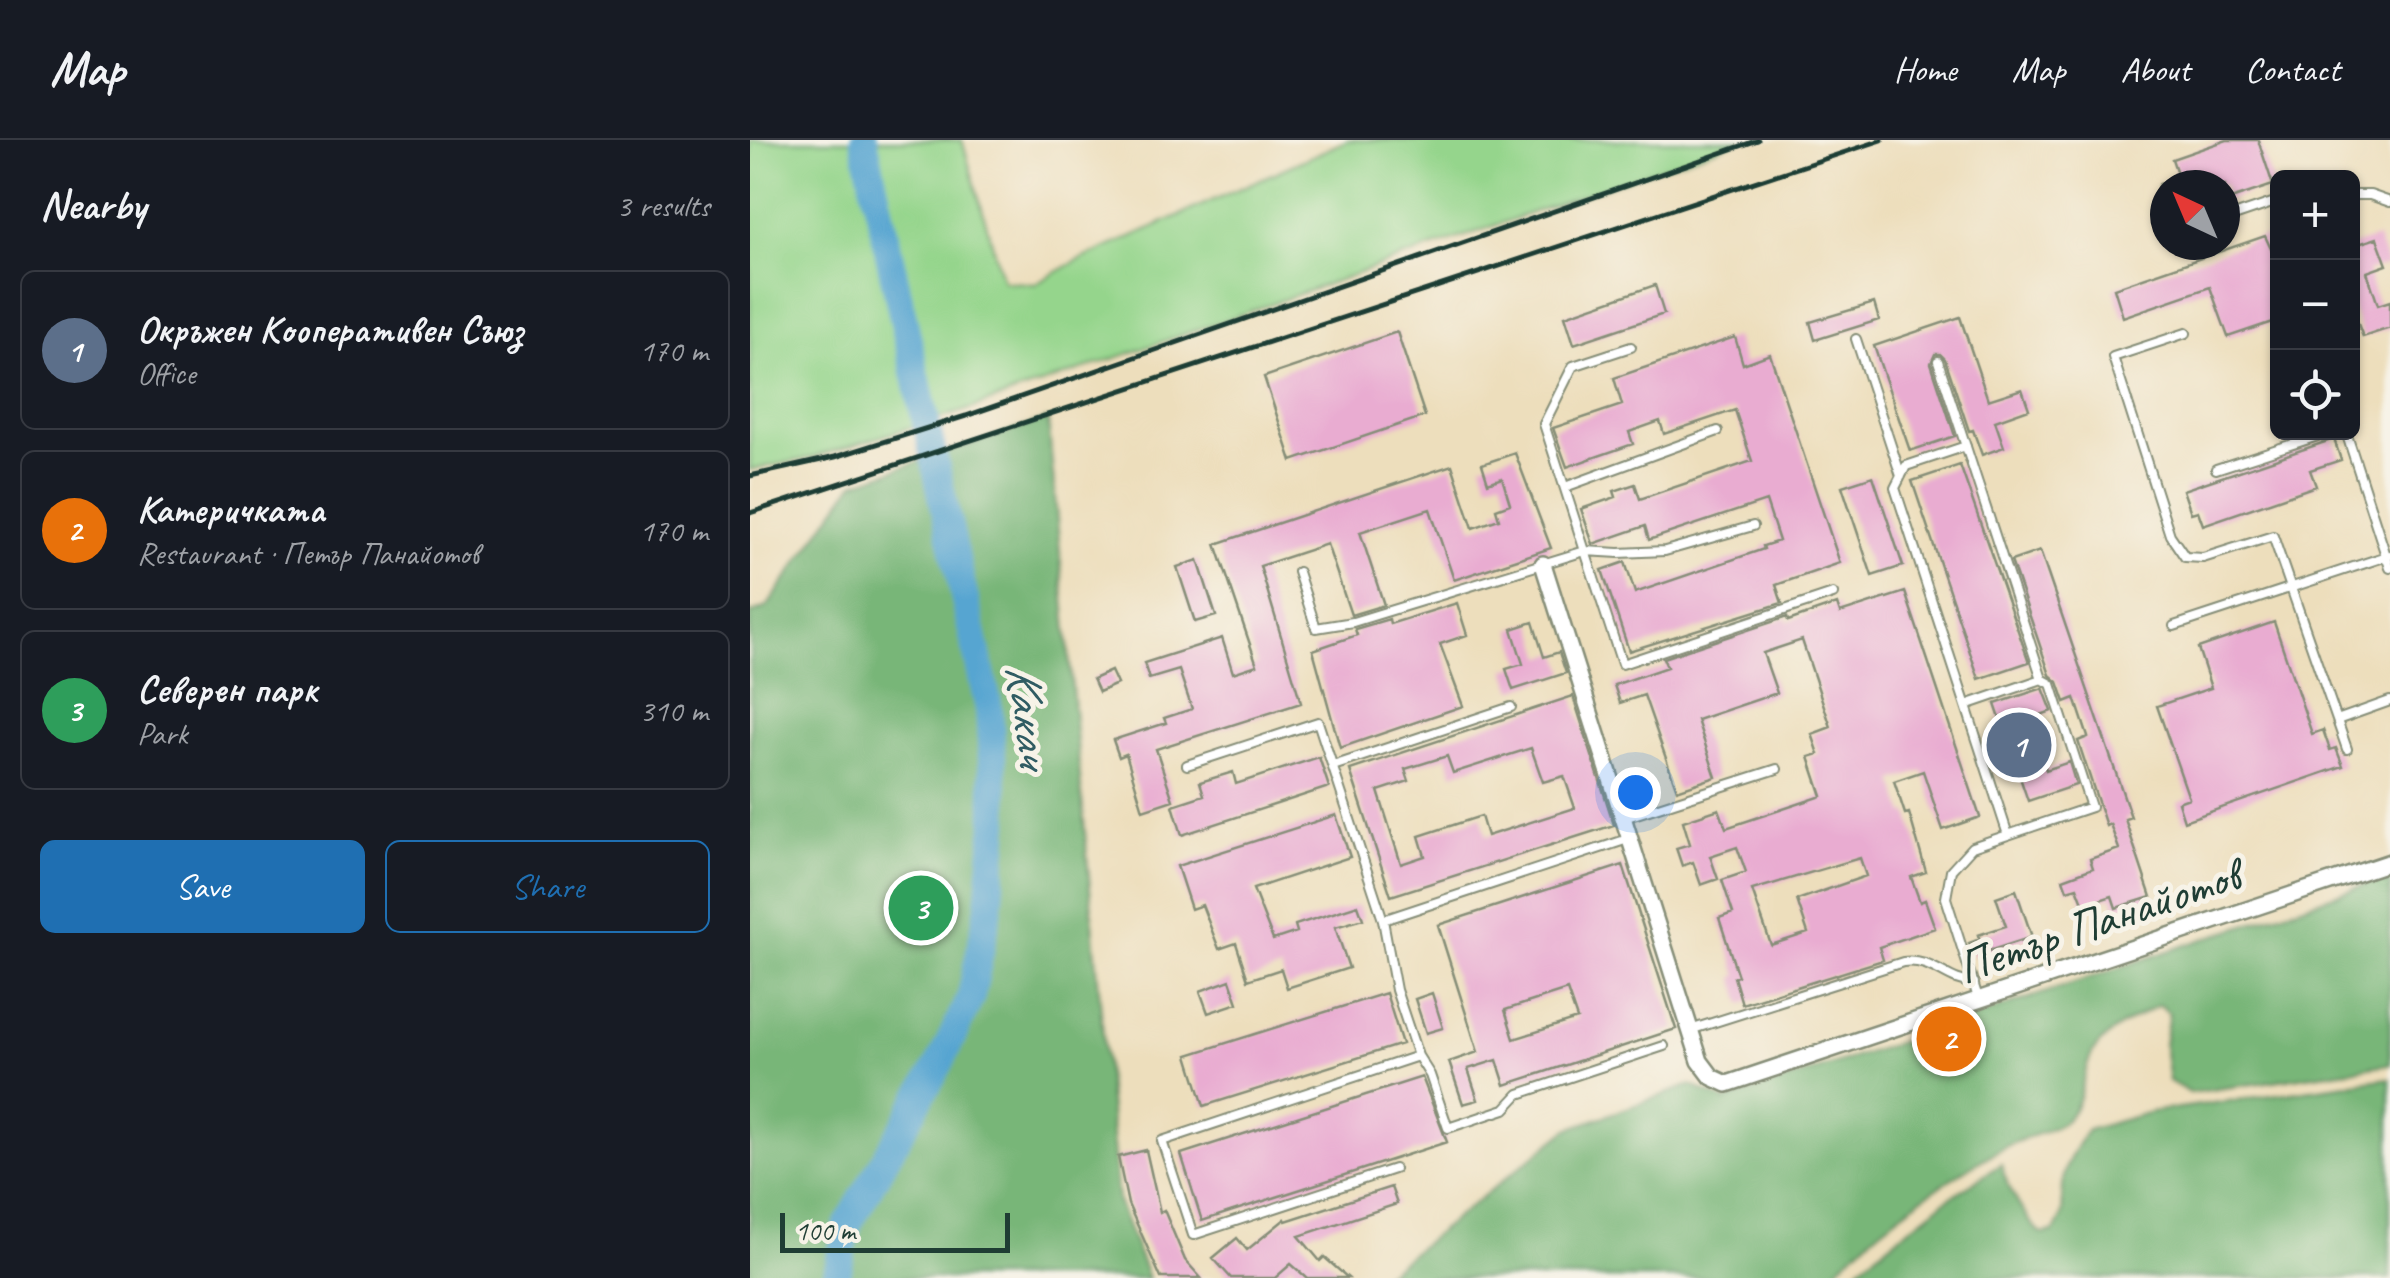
<!DOCTYPE html>
<html lang="en">
<head>
<meta charset="utf-8">
<style>
  :root { --surface:#171b24; --page:#20242c; --text:#f1f3f6; --muted:#9ea1a6; --line:#363941; --accent:#1f6fb2 }
  body { margin:0; font-family:Caveat,sans-serif; background:var(--page); color:var(--text) }
  .controls { position:absolute; right:30px; top:30px; display:grid; overflow:hidden; border-radius:15px; box-shadow:0 2px 8px #0004 }
  .controls button { width:90px; height:90px; display:grid; place-items:center; padding:0; border:0; border-bottom:2px solid var(--line); background:var(--surface); color:var(--text); font:50px sans-serif }
  .compass { position:absolute; left:1400px; top:30px; width:90px; height:90px; border-radius:50%; background:var(--surface); box-shadow:0 2px 8px #0004; rotate:316deg }
  .scale { position:absolute; left:30px; bottom:25px; width:230px; box-sizing:border-box; padding-left:10px; border:5px solid #1f3d34; border-top:0; font-size:28px; line-height:35px; white-space:nowrap; color:#1f3d34; -webkit-text-stroke:8px #f7f3e8; paint-order:stroke }
  .you { position:absolute; left:885px; top:652px; width:35px; height:35px; margin:-25px; border:8px solid #fff; border-radius:50%; background:#1a73e8; box-shadow:0 0 0 15px #1a73e833 }
  .badge { display:grid; place-items:center; width:65px; height:65px; border-radius:50%; background:var(--accent); color:#fff; font-size:32px; font-weight:700 }
  .pin { position:absolute; translate:-50% -50%; border:5px solid #fff; box-shadow:0 2px 10px #0006 }
  .list { margin:0; padding:0; list-style:none }
  h2 { display:flex; justify-content:space-between; align-items:center; height:130px; margin:0; padding:0 40px; font-size:42px }
  h2 small { font-size:32px; font-weight:400; color:var(--muted) }
  .list li { display:grid; grid-template-columns:65px 1fr auto; gap:30px; align-items:center; box-sizing:border-box; height:160px; margin:0 20px 20px; padding:0 20px; border:2px solid var(--line); border-radius:15px }
  .list b { display:block; font-size:38px; white-space:nowrap }
  .list p { margin:0; font-size:32px; white-space:nowrap; color:var(--muted) }
  .list em { font-size:32px; font-style:normal; color:var(--muted) }
  .actions { display:flex; gap:20px; padding:30px 40px }
  .actions a { flex:1; padding:22px 0; border:2px solid var(--accent); border-radius:15px; text-align:center; font-size:35px; color:var(--accent) }
  .actions .main { background:var(--accent); color:#fff }
  .icon { flex:none; width:55px; height:55px; fill:none; stroke:currentColor; stroke-width:2; stroke-linecap:round; stroke-linejoin:round }
  .map { position:relative; flex:none; width:1640px; height:1138px; overflow:hidden }
  header { display:flex; align-items:center; gap:60px; box-sizing:border-box; height:140px; padding:0 50px; background:var(--surface); border-bottom:2px solid var(--line) }
  header strong { font-size:48px }
  nav { display:flex; gap:55px; margin-inline-start:auto; font-size:35px }
  main { display:flex }
  aside { flex:1; background:var(--surface) }
  .map>svg:first-child { display:block }
  .green { fill:#95d58c; stroke:#5a8960; stroke-width:2.5 }
  .forest { fill:#78b678; stroke:#4c7a56; stroke-width:2.5 }
  .lines { fill:none; stroke-linecap:round; stroke-linejoin:round }
  .river { stroke:#57a5d1; stroke-width:28 }
  .building { fill:#e9acd1; fill-rule:evenodd }
  .lane-casing { stroke:#868e78; stroke-width:12 }
  .street-casing { stroke:#868e78; stroke-width:20 }
  .lane { stroke:#fff; stroke-width:8 }
  .street { stroke:#fff; stroke-width:15 }
  .rail { stroke:#1f3d34; stroke-width:5 }
  .labels { text-anchor:middle; dominant-baseline:central; stroke-width:10; stroke-linejoin:round; paint-order:stroke }
  .street-label { font-size:48px; fill:#1f3d34; stroke:#f7f3e8 }
  .water-label { font-size:50px; font-style:italic; fill:#305c63; stroke:#f7f3e8 }
</style>
</head>
<body>
<header>
<strong>Map</strong>
<nav><a>Home</a><a>Map</a><a>About</a><a>Contact</a></nav>
</header>
<main>
<aside>
<h2>Nearby<small>3 results</small></h2>
<ul class="list">
<li><span class="badge" style="background:#5c6f8a">1</span><div><b>Окръжен Кооперативен Съюз</b><p>Office</p></div><em>170 m</em></li>
<li><span class="badge" style="background:#e8710a">2</span><div><b>Катеричката</b><p>Restaurant · Петър Панайотов</p></div><em>170 m</em></li>
<li><span class="badge" style="background:#2e9e5b">3</span><div><b>Северен парк</b><p>Park</p></div><em>310 m</em></li>
</ul>
<div class="actions"><a class="main">Save</a><a>Share</a></div>
</aside>
<div class="map">
<svg width="1640" height="1138" viewBox="0 0 1640 1138">
  <rect width="100%" height="100%" fill="#f7f3e8"/>
  <filter id="ink" filterUnits="userSpaceOnUse"><feTurbulence type="fractalNoise" baseFrequency=".01" numOctaves="2"/><feDisplacementMap in="SourceGraphic" scale="20" xChannelSelector="R" yChannelSelector="G"/><feConvolveMatrix kernelMatrix="1 2 1 2 8 2 1 2 1" color-interpolation-filters="sRGB"/></filter>
  <filter id="wash" filterUnits="userSpaceOnUse"><feTurbulence type="fractalNoise" baseFrequency=".0048" numOctaves="4" result="noise"/><feDisplacementMap in="SourceGraphic" scale="40" xChannelSelector="R" yChannelSelector="G"/><feGaussianBlur stdDeviation="2.25" result="paint"/><feColorMatrix in="noise" values="0 0 0 0 0 0 0 0 0 0 0 0 0 0 0 0 0 1.4 0 .05"/><feComposite in="paint" operator="in"/></filter>
  <g filter="url(#wash)">
    <rect width="100%" height="100%" fill="#eddebc"/>
    <!-- green -->
    <path class="green" d="M0,0H212L253,141L285,144L327,121L598,0H990L214,271L61,318L0,330Z"/>
    <!-- forest -->
    <path class="forest" d="M298,279L368,1062L398,1138H0V474L17,467L104,343Z
      M1640,736V924L1440,953L1419,941L1414,905L1419,873L1409,865C1387,877 1355,891 1342,914C1330,936 1334,967 1312,983C1293,995 1268,998 1249,1010C1191,1043 1123,1088 1079,1138H630L818,989L941,945L975,961Z
      M1640,938V1138H1100L1112,1125L1195,1061L1251,1024C1255,1043 1277,1084 1292,1094L1303,1092C1317,1072 1311,1066 1313,1044C1314,1024 1326,1007 1337,990L1401,972Z"/>
    <g class="lines">
      <!-- river -->
      <path class="river" d="M86,1138L98,1084L191,921L221,856L239,767L246,683L239,569L114,0"/>
    </g>
    <g id="blocks">
      <!-- building -->
      <path class="building" d="M1477,0H1508L1523,45L1475,61V45H1431L1422,19Z
        M1515,96L1528,124V180L1478,197L1460,147L1373,177L1364,148Z
        M1627,98L1637,125L1617,132L1628,165L1640,161V188L1613,197L1602,168V106Z
        M905,145L914,174L824,204L815,176Z
        M1124,163L1129,180L1065,200L1060,182Z
        M1210,177L1238,260L1272,249L1279,269L1245,281L1254,307L1232,315L1223,290L1219,291L1195,219L1190,214H1185L1181,223L1205,296L1160,311L1124,206Z
        M647,192L675,276L542,321L514,237Z
        M985,197L993,224L1020,214L1090,423L1026,445L1032,463L879,511L852,430L875,422L885,453L1014,409L1013,406L1029,401L1016,361L899,400L895,386L843,404L831,369L866,357L864,351L885,344L890,359L1002,321L985,270L914,294L910,281L879,292L883,304L817,327L803,288L872,265L864,238Z
        M1584,299L1591,320L1560,330L1566,346L1453,385L1448,371L1441,373L1433,350Z
        M765,313L801,408L704,440L680,369L610,392L634,465L601,475L577,404L510,426L551,563L406,609L423,660L393,670L376,614L369,617L363,600L416,583L414,578L442,569L429,530L399,539L394,523L472,498L483,533L507,525L466,404L702,325L723,388L749,379L746,369L760,364L752,338L738,343L732,324Z
        M1210,325L1279,522L1229,539L1162,341Z
        M1123,336L1153,426L1122,436L1092,346Z
        M1290,411L1381,677L1375,679L1401,757L1366,768L1362,756L1334,765L1327,747L1317,750L1313,739L1343,728L1340,719L1369,709L1360,684L1356,686L1328,601L1338,597L1325,558L1315,562L1308,542L1300,535L1261,421Z
        M448,420L466,476L445,482L427,427Z
        M1155,452L1230,677L1193,690L1173,631L1144,641L1155,674L1159,673L1176,732L1161,737L1170,762L1175,760L1185,788L1129,807L1133,820L992,864L984,837L988,836L969,778L983,773L972,740L996,732L987,707L960,716L968,739L951,745L943,722L932,726L926,708L940,704L933,681L969,669L976,688L1072,656L1059,617L1069,614L1062,594L1081,587L1052,500L1013,513L1027,553L947,580L966,637L927,650L894,555L870,563L864,545L917,527L913,518L1037,477L1038,481L1087,464L1090,473ZM1110,718L1116,736L1047,760L1058,793L1021,805L1002,750Z
        M707,463L717,495L690,504L713,566L590,608L563,510L607,495L605,489L639,479L640,484Z
        M783,482L794,517L809,512L816,533L763,550L756,529L773,524L762,489Z
        M1524,482L1562,594L1573,590L1580,610L1586,608L1593,626L1434,681L1428,662L1439,658L1407,566L1461,548L1448,508Z
        M361,531L367,544L349,552L343,539Z
        M1293,548L1302,571L1279,579L1296,630L1319,622L1326,645L1278,661L1245,564Z
        M823,556L864,685L641,756L600,630ZM781,608L793,642L814,636L825,668L737,696L731,676L669,696L675,716L651,724L628,651L659,641L655,629L697,616L703,633Z
        M569,617L579,647L432,695L423,665L454,655L450,642L483,632L486,644Z
        M586,675L600,717L503,749L523,800L547,792L545,785L608,765L613,779L585,787L599,828L537,848L531,829L498,840L486,803L469,809L452,765L441,769L427,726Z
        M873,725L926,889L755,945L747,920L718,929L728,960L713,964L699,922L728,912L688,785ZM817,850L827,879L764,899L755,870Z
        M1266,750L1282,797L1223,816L1219,803L1230,799L1228,795L1256,786L1246,757Z
        M480,840L488,863L458,873L450,851Z
        M636,853L652,904L454,966L438,915Z
        M682,853L693,888L676,893L665,859Z
        M1202,884L1208,904L1195,909L1189,888Z
        M672,937L697,1002L452,1081L431,1014Z
        M396,1010L410,1072L414,1070L435,1120L451,1138H411L378,1064L368,1017Z
        M641,1047L647,1064L549,1096L570,1121L574,1117L598,1138H557L541,1124L525,1138H481L463,1118L487,1098L497,1110L535,1079L536,1081Z"/>
    </g>
  </g>
  <g filter="url(#ink)">
    <use href="#blocks" fill-opacity="0" stroke="#868e78" stroke-width="2.5"/>
    <g class="lines">
      <!-- lane casing -->
      <g class="lane-casing">
        <path id="lane" d="M1412,48L1415,58
          M1602,55H1620L1640,62
          M1475,79L1528,61
          M1436,193L1363,217L1420,395L1435,417L1453,418L1523,396L1597,609
          M1106,199L1151,336
          M1188,221L1292,539L1301,544L1341,667L1222,707L1201,730L1196,758L1229,861
          M1596,292L1640,428
          M1216,306L1156,326L1145,348L1258,695
          M1466,329L1580,292
          M815,347L968,291
          M1003,386L915,411L869,413L835,411L872,524L1083,454
          M548,432L566,488L603,482L835,411L794,284L823,226L881,207
          M1424,486L1640,415
          M1216,565L1292,539
          M1587,580L1640,561
          M437,625L568,582L633,780L881,698
          M583,626L761,567
          M874,678L1027,629
          M633,780L646,850L668,916L412,1001L443,1095L644,1029
          M940,890L1153,822C1184,818 1196,842 1224,843
          M668,916L680,935L698,988L755,969L769,954L914,906"/>
      </g>
      <!-- street casing -->
      <g class="street-casing">
        <path id="street" d="M793,424L950,921L962,937L977,944L1640,722"/>
      </g>
      <!-- lane -->
      <use href="#lane" class="lane"/>
      <!-- street -->
      <use href="#street" class="street"/>
      <!-- rail -->
      <path class="rail" d="M0,336L85,317L216,276L1008,0
        M0,373L1132,0"/>
    </g>
  </g>
  <g class="labels">
    <!-- street labels -->
    <g class="street-label">
      <text transform="translate(1348 781) rotate(-19)">Петър Панайотов</text>
    </g>
    <!-- water labels -->
    <g class="water-label">
      <text transform="translate(279 575) rotate(83)">Какач</text>
    </g>
  </g>
</svg>
<div class="controls">
<button>+</button>
<button>−</button>
<button><svg class="icon" aria-label="locate" viewBox="0 0 24 24"><circle cx="12" cy="12" r="6"/><path d="M12 2v4M12 18v4M2 12h4M18 12h4"/></svg></button>
</div>
<svg class="compass" viewBox="-18 -18 36 36"><path d="M0-13l5 13h-10z" fill="#e53935"/><path d="M0 13l5-13h-10z" fill="#9ea1a6"/></svg>
<div class="scale">100 m</div>
<div class="you"></div>
<div class="pin badge" style="left:1269px;top:605px;background:#5c6f8a">1</div>
<div class="pin badge" style="left:1199px;top:899px;background:#e8710a">2</div>
<div class="pin badge" style="left:171px;top:768px;background:#2e9e5b">3</div>
</div>
</main>
</body>
</html>
